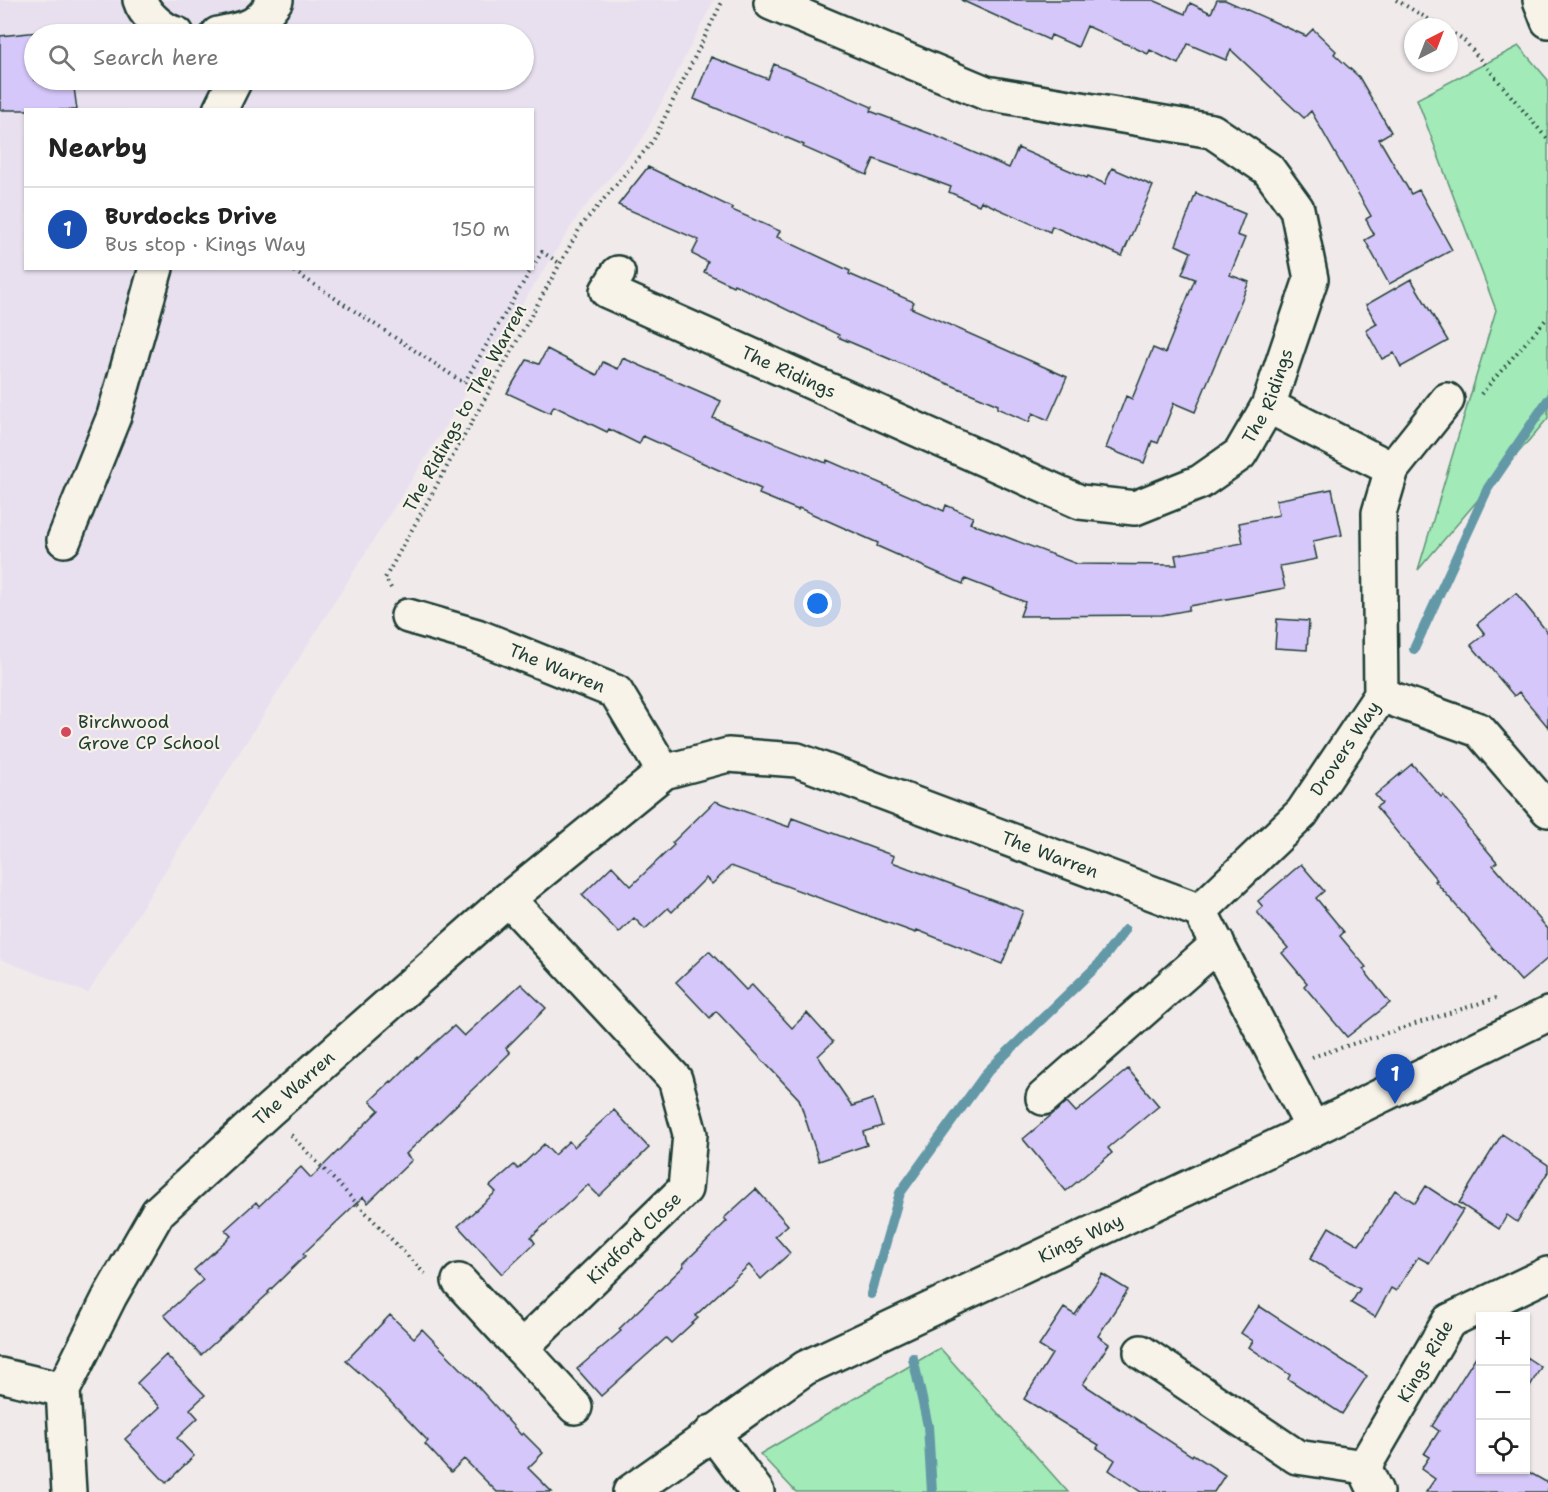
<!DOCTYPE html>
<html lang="en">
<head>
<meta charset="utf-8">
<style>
  :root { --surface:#fff; --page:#f2f2f2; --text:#222; --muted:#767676; --line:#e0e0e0; --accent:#d1495b }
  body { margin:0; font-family:"Shantell Sans",sans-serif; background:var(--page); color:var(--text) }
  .controls { position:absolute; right:18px; bottom:18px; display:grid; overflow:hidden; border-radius:0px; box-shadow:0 2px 4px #0004 }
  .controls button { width:54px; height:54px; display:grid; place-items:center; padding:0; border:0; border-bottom:2px solid var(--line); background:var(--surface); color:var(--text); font:30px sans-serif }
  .compass { position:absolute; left:1404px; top:18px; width:54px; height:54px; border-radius:50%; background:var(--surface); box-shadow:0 2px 4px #0004; rotate:42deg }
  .you { position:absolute; left:818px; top:604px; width:21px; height:21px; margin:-15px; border:4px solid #fff; border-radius:50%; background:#1a73e8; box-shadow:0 0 0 9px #1a73e833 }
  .badge { display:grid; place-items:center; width:39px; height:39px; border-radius:50%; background:var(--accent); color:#fff; font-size:20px; font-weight:700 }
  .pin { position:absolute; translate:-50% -50px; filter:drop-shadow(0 2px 3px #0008) }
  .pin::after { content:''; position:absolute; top:32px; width:21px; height:18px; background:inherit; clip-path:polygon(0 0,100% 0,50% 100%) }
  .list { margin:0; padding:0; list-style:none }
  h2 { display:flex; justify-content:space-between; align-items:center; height:78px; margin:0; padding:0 24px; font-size:26px }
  h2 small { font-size:20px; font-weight:400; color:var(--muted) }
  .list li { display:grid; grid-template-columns:39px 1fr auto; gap:18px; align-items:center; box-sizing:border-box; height:84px; padding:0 24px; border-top:2px solid var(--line) }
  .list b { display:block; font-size:22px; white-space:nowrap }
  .list p { margin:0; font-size:20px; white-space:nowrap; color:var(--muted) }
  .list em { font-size:20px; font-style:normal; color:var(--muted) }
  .icon { flex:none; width:33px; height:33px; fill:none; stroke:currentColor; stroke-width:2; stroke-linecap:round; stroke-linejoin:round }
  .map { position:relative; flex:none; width:1548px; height:1492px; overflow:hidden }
  .search { position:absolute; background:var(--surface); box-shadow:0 2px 4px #0004; left:24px; top:24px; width:510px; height:66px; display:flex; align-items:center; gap:15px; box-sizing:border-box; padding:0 21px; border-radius:33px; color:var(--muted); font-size:22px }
  .panel { position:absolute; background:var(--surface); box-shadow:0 2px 4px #0004; left:24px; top:108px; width:510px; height:162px; border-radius:0px }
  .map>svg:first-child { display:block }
  .built { fill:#e8e0ef; fill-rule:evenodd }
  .green { fill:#a2eab8; stroke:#609476; stroke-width:1.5 }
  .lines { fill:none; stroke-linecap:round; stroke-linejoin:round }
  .stream { stroke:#6498a7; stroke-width:10 }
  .building { fill:#d5c7f9; stroke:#1f3d34; stroke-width:1.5 }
  .minor-casing { stroke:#1f3d34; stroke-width:38 }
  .path { stroke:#1f3d34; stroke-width:4; stroke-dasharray:1.5 4.5; stroke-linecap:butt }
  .minor { stroke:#f7f3e8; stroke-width:33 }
  .poi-dot { fill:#d1495b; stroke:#f7f3e8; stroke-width:2 }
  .labels { text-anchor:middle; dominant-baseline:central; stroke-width:4.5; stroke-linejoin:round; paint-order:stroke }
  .street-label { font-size:18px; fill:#1f3d34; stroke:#f7f3e8 }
  .poi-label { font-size:18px; fill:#1f3d34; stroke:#f7f3e8; text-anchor:start }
</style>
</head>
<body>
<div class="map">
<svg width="1548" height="1492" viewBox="0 0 1548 1492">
  <rect width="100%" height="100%" fill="#f0eaeb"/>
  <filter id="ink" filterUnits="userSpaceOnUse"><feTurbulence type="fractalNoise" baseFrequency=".0167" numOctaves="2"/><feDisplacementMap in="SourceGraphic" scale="12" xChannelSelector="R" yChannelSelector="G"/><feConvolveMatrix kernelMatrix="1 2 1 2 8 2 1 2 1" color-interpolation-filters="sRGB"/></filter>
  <g filter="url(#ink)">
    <!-- built -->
    <path class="built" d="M0,0H714L643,138L579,214L88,993L0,959ZM34,34H524V80H34ZM26,110H532V268H26Z"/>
    <!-- green -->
    <path class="green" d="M1519,46L1548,80V418L1418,570L1496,310L1417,99Z
      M940,1348L1068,1492H796L760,1454Z"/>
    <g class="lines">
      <!-- stream -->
      <path class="stream" d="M1414,649L1488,488L1548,400
        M871,1294L900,1193L988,1071L1099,964L1125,930
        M913,1358L928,1426L932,1492"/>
    </g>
    <!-- building -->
    <path class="building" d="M961,0H1153L1185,14L1190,3L1211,13L1217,0H1225L1306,36L1313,29L1336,51L1334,54L1359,77L1391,132L1379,139L1411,194L1419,190L1452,250L1389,284L1365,240L1374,235L1366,219L1371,216L1311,111L1304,118L1231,50L1226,60L1188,44L1178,64L1150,50L1148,54L1087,26L1078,47L1051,35L1049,40Z
      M68,29V34H34V80H73L77,110H0V36Z
      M711,57L768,79L774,64L872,107L870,111L931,134L1009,168L1018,148L1087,178L1088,176L1105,184L1112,168L1153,186L1122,256L1052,226L1050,232L981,201L979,205L949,192L951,187L874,159L867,175L803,147L804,145L694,99Z
      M648,167L733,208L732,210L780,231L777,237L850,271L849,274L914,302L911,308L1067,377L1048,420L1033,413L1029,422L997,408L998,405L838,337L839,335L734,284L733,286L704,272L708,262L692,254L699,240L618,205Z
      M1196,193L1245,214L1237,235L1245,238L1230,275L1249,282L1195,412L1174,403L1158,443L1152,441L1144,463L1106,448L1126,396L1132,399L1153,348L1165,353L1195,279L1182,274L1191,252L1176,245Z
      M1411,279L1448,341L1401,367L1394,353L1382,359L1373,343L1366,330L1377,324L1366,305Z
      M547,349L597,375L603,362L618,369L623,358L721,401L713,418L826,463L827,460L944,511L946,505L973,517L970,523L1077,564L1177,565L1175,555L1243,543L1239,523L1279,515L1276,500L1332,489L1342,535L1313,541L1317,559L1280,566L1285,588L1189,606V610L1162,615L1020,616L1025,602L965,579L963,584L877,546L878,543L799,508L798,510L759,494L761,489L643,436L639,444L609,429L607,432L554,406L550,413L507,393L527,360L539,364Z
      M1516,593L1548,633V727L1519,692L1514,696L1471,645L1485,634L1477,624Z
      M1277,619L1309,621L1307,650L1275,648Z
      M1412,764L1441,797L1443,795L1466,822L1465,824L1497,862L1493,865L1548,929V958L1521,981L1435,881L1437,880L1376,807L1382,803L1375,795Z
      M715,801L789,827L792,818L894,856L892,862L1023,911L1002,964L917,930L916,933L731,866L712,884L706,878L672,912L668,908L645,929L634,918L619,933L582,895L612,866L631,886L674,845L672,843Z
      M1301,864L1324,891L1316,898L1344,932L1340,936L1366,967L1363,969L1390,1003L1347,1037L1304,986L1307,983L1282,953L1288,948L1257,912L1263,907L1258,901Z
      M709,951L746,990L752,985L792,1028L807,1013L833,1042L818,1056L852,1106L873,1099L882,1126L863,1132L867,1145L819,1161L799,1099L716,1011L710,1018L676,982Z
      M521,984L546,1008L506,1048L510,1053L406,1154L412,1160L368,1203L363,1197L303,1254L305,1256L268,1292L269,1293L201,1355L164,1315L203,1280L194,1270L231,1236L225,1230L256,1202L259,1206L301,1167L311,1178L379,1110L370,1101L391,1081L392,1082L417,1057L418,1058L454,1026L464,1036Z
      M1128,1069L1159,1106L1108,1148L1112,1153L1066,1191L1023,1139L1067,1102L1076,1112Z
      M614,1110L649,1148L599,1196L588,1185L531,1237L535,1243L502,1274L458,1226L496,1192L490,1186L514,1165L518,1169L544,1144L554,1155L569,1141L574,1147Z
      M1502,1134L1548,1165V1172L1517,1222L1507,1215L1499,1229L1459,1203Z
      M1426,1186L1463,1210L1429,1263L1418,1257L1396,1291L1391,1288L1375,1317L1351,1303L1360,1289L1310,1259L1329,1227L1359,1245L1395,1190L1415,1203Z
      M756,1189L788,1225L775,1236L790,1253L761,1279L749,1265L695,1316L698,1318L671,1343L666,1338L601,1396L577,1369L621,1331L619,1329L684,1266L683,1264L727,1221L724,1218Z
      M1102,1274L1128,1290L1098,1336L1109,1344L1083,1384L1192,1456L1193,1454L1225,1475L1214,1492H1141L1109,1470L1115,1460L1097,1448L1099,1445L1024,1399L1052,1354L1039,1346L1064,1308L1075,1315Z
      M1259,1306L1367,1376L1342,1414L1288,1379L1290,1375L1249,1347L1253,1341L1241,1333Z
      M390,1315L414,1338L422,1329L472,1380L521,1435L523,1433L543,1453L528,1468L552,1492H497L464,1459L451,1472L425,1444L428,1441L380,1391L346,1361Z
      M1480,1350V1470H1525L1548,1483V1492H1426L1435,1479L1421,1469L1429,1457L1424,1454L1439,1431L1432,1426Z
      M166,1355L205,1395L190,1409L198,1418L177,1438L194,1456L166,1483L125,1439L160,1407L137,1383Z
      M1526,1357L1541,1367L1526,1393Z"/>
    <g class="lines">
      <!-- minor casing -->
      <g class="minor-casing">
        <g id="minor">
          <path d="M140,0C144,14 163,31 177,34"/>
          <path d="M1540,0L1548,21"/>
          <path d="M218,34C252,27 255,28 276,0"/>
          <path d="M220,110L235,80"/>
          <path id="s1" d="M618,273L607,291L1080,502L1135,508L1200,482L1240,454L1268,406L1311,279L1297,209L1268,169L1212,131L986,93L771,3L772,0"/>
          <path d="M1268,406L1392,469"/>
          <path d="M64,540L114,416L156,268"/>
          <path id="s2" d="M408,616L477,636L616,692L664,772"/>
          <path d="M1381,695L1479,730L1548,810"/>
          <path id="s3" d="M1200,911L1302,813L1381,695L1379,513L1392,469L1447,400"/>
          <path d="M1043,1098L1218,944"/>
          <path id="s4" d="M459,1281L521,1348L685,1189L690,1134L675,1079L508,899"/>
          <path d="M521,1348L575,1407"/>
          <path d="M1141,1352L1297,1457L1364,1467"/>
          <path d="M0,1375L63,1390"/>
          <path d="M712,1432L757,1492"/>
          <path id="s5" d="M69,1492L63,1390L110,1296L158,1212L268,1111L508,899L664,772L728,755L797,760L1200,911L1313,1129"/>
          <path id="s6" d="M630,1492L805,1368L1313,1129L1548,1014"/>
          <path id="s7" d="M1376,1492L1364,1467L1449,1321L1548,1274"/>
        </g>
      </g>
      <!-- path -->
      <path class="path" d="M1396,0L1442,27
        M1449,31L1463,39L1548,140
        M289,268L464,383L532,268
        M532,268L542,252L561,264
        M1481,394L1548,317
        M391,588L385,578L581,226L653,141L723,0
        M1312,1057L1496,998
        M291,1135L425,1274"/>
      <!-- minor -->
      <use href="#minor" class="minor"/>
    </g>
  </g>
  <!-- markers -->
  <circle class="poi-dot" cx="66" cy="732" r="6"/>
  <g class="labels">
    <!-- street labels -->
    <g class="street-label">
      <text stroke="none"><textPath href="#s1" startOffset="220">The Ridings</textPath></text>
      <text stroke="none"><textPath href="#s1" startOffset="778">The Ridings</textPath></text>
      <text transform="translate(465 408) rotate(-61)">The Ridings to The Warren</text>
      <text stroke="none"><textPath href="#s2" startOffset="158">The Warren</textPath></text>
      <text stroke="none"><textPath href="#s3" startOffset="219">Drovers Way</textPath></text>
      <text stroke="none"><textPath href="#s5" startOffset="1380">The Warren</textPath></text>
      <text stroke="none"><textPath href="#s5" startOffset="488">The Warren</textPath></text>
      <text stroke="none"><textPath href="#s4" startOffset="249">Kirdford Close</textPath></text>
      <text stroke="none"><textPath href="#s6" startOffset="519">Kings Way</textPath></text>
      <text stroke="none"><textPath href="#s7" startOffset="150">Kings Ride</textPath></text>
    </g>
    <!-- poi labels -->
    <g class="poi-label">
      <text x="78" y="722">Birchwood<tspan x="78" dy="21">Grove CP School</tspan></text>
    </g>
  </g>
</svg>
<div class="controls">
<button>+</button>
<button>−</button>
<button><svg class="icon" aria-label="locate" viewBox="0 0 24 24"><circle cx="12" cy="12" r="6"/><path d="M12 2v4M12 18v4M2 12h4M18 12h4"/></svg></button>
</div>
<svg class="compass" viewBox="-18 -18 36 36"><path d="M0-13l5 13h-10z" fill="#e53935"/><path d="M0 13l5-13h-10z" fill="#767676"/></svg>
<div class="you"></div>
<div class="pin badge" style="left:1395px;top:1104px;background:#1a4fb4">1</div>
<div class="search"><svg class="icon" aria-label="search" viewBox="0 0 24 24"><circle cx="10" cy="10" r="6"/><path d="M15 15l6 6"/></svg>Search here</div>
<section class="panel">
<h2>Nearby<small></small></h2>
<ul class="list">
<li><span class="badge" style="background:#1a4fb4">1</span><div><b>Burdocks Drive</b><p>Bus stop · Kings Way</p></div><em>150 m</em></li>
</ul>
</section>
</div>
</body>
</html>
